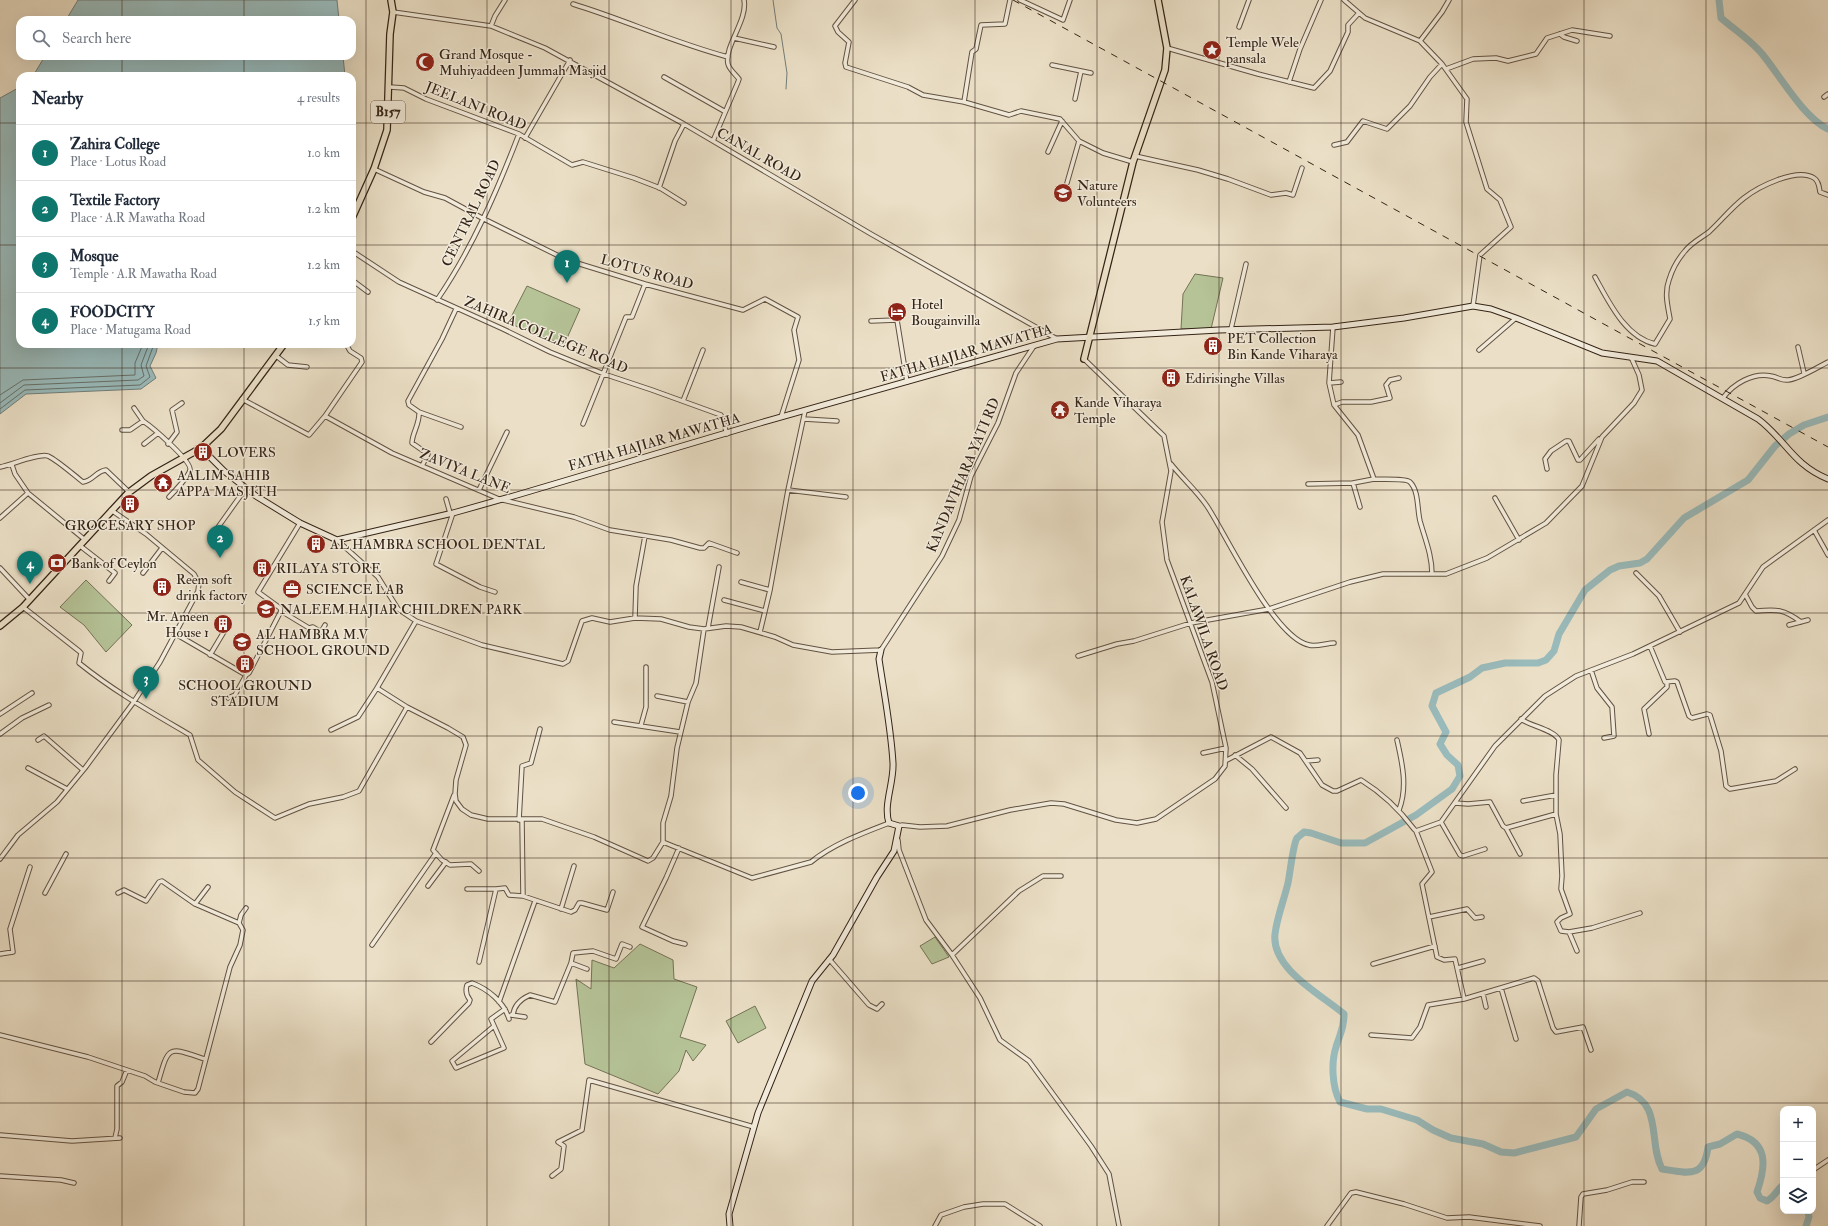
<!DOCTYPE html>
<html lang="en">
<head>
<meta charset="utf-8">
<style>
  :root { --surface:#fff; --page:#f6f6f7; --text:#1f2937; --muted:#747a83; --line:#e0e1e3; --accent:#0f766e }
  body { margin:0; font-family:"IM FELL Double Pica",serif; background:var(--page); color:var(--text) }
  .controls { position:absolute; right:12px; bottom:12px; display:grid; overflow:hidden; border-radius:8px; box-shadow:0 4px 16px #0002 }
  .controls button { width:36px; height:36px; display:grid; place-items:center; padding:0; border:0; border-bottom:1px solid var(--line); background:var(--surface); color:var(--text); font:20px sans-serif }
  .you { position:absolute; left:858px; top:793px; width:14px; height:14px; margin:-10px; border:3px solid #fff; border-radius:50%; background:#1a73e8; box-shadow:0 0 0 6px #1a73e833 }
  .badge { display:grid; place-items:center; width:26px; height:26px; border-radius:50%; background:var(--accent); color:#fff; font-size:13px; font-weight:700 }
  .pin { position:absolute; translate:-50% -33px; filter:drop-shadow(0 1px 2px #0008) }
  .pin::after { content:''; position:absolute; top:21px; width:14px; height:12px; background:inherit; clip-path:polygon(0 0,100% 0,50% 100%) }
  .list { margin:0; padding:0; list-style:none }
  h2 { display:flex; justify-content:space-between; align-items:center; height:52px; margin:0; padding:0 16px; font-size:17px }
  h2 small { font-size:13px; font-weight:400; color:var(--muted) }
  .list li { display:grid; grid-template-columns:26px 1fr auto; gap:12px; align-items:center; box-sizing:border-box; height:56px; padding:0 16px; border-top:1px solid var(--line) }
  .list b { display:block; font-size:15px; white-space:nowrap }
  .list p { margin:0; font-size:13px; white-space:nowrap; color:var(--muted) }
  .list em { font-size:13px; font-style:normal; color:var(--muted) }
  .icon { flex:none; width:22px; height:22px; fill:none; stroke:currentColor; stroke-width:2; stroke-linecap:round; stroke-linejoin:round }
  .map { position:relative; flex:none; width:1828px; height:1226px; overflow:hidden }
  .search { position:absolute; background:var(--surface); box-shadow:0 4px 16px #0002; left:16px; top:16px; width:340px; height:44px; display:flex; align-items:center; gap:10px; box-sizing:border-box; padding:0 14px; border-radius:12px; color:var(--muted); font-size:15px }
  .panel { position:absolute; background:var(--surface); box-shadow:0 4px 16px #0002; left:16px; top:72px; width:340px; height:276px; border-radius:12px }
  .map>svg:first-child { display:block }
  .green { fill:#b5c397; stroke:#747356 }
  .water { fill:#99bbbc; stroke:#717e7a }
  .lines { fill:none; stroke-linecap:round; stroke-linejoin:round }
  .shore { stroke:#666f69; stroke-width:1 }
  .stream { stroke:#717e7a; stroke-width:1 }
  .river { stroke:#99bbbc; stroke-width:7 }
  .street-casing { stroke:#625242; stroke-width:5.5 }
  .secondary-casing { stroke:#342316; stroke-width:7 }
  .primary-casing { stroke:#342316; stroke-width:8 }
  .street { stroke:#f2ebdb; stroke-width:3.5 }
  .secondary { stroke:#f2ebdb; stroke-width:5 }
  .primary { stroke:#ebe0c7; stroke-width:5.5 }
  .rail { stroke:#342316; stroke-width:1; stroke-dasharray:7 7; stroke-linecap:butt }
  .grid { fill:none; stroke:#342316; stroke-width:1; stroke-opacity:0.55 }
  .labels { text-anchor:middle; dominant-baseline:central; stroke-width:3; stroke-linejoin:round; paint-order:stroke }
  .shield { fill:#f2ebdb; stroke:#6d5f51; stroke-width:1 }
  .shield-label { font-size:13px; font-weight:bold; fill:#342316 }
  .poi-label { font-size:14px; fill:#342316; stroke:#f2ebdb; text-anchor:start }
  .street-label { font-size:14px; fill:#342316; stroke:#f2ebdb }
</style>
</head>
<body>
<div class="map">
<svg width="1828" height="1226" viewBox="0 0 1828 1226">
  <rect width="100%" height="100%" fill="#ebe0c7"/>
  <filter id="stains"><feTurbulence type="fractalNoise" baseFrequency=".005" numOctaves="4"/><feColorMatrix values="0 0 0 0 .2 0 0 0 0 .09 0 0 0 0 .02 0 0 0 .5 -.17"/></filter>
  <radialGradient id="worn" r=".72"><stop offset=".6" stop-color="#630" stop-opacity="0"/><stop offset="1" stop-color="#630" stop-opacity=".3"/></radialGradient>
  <!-- green -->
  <path class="green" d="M1195,274L1223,278L1211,329H1181L1183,294Z
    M527,286L580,309L564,345L508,323Z
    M86,580L132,625L106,652L84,625L60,607Z
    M935,937L949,957L932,964L920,946Z
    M640,944L673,960L674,979L697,987L680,1037L706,1045L693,1061L686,1050L679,1071L658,1094L585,1064L576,979L591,989L592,960L614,968Z
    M755,1006L766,1028L738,1043L726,1021Z"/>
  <!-- water -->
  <path class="water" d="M78,0H337L339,20H66Z
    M45,56H343L345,76H33Z
    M20,87V344H158L156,353L150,366L156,378L141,389L26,394L0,414V98Z"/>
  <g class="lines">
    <!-- shore -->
    <path class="shore" d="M0,395L23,380L135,375V363L143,344
      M0,403L24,385L138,380L144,376L141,365L149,344
      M0,409L25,390L140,385L150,377L146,366L154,344"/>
    <!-- stream -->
    <path class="stream" d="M773,0L777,28L781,34L787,73L786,89"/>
    <!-- river -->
    <path class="river" d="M1719,0L1721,18C1735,30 1752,41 1763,55C1780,76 1804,118 1828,129
      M1783,1185C1776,1190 1776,1196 1767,1201L1760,1198L1757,1192C1766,1166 1769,1142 1737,1134L1720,1144L1708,1147C1704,1179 1688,1173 1662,1169C1648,1143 1663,1103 1627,1092L1596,1109L1576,1137L1514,1153L1501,1152L1483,1144L1451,1138L1433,1130L1417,1120L1381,1109H1367L1340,1102C1332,1087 1331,1063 1336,1047C1340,1033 1344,1030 1344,1014C1322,995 1271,969 1275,934C1277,917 1284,900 1288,883C1290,874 1293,844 1297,838C1299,836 1302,834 1304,832L1311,833L1341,843H1365L1416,815L1452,789L1460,776L1458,765L1447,755L1440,744L1446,732L1432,706L1436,693L1470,677L1482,668L1505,663H1538L1546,660L1554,651L1559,634L1585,590L1610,570L1619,566L1640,563L1647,559L1684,518L1748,480L1775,446L1789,434L1804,425L1828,417
      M1806,1226L1809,1217L1808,1211"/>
    <!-- street casing -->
    <g class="street-casing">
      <path id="street" d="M855,0L835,26L838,32L849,42L845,63L846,67L908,87L923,95L964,102L1009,115L1021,111L1060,119L1079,141
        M1020,0L1063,20L1070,0
        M1344,0L1365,18L1420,41L1442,64L1467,99L1466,122L1487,189L1500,200L1511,227L1480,255L1473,306
        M573,4C625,20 675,43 728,57
        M393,12L491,26L545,48L684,124L871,234L1057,339
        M491,26L495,16L505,0
        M1239,27L1249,0
        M1560,34L1564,37L1577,41
        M734,38L774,47
        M1420,41L1442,12L1449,0
        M1167,48L1258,74L1314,88L1330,71L1348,32V25L1359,13
        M1052,65L1091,73
        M1446,69L1473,59L1496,58L1508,61L1536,54L1547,38L1572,30L1610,36
        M664,77L724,111
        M1289,82L1300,49L1321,0
        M390,87L404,88L426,99L519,134L572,165L583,162L634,178L660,188L684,203
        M1824,97L1828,94
        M1075,99L1081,71
        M964,102L972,52L976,49L981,25L1005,24L1010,0
        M525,138L570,60
        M713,141L738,82L739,79C735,74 729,69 728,64C724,46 748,20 744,0
        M1334,145L1347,142L1363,121L1387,129L1410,106L1430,77L1442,64
        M1048,152L1062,121
        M1135,156L1198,170L1228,179L1271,195L1286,193L1293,195L1302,168
        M374,169L424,192L445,198L482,218L567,260L645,284L743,310L765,299L798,317L794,330L799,360L781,417
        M1067,183L1079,141L1103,153L1133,162
        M659,188L675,141L684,124
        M352,251L399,282L503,329L550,352L604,374L652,390L721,415L727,434
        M1595,277C1609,302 1625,337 1655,344L1670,319C1668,307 1664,293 1669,280C1672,270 1678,259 1685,251C1691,243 1701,238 1709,232C1721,221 1731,208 1744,198C1758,187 1797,167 1814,178C1819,181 1819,187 1820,192L1828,195
        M352,280L368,292
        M437,300C472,249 497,191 519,134
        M871,321L897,320L907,382
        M1333,327L1329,383L1334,405L1358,435L1374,479C1382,480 1406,478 1410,482C1419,491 1417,509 1420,521C1425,539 1432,555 1432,574
        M1231,329L1246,264
        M346,344L350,351L361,358L362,362L325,416L392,453L499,499L574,517L610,530L671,540L700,548H704L709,543L737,553
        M1798,347L1804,373
        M1479,350L1516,318
        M275,355L288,365L307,367
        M1329,383L1341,382
        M1723,398C1733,384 1753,372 1771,376C1778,377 1781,381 1788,380C1799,379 1818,367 1828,362
        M242,399L309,435L325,416
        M683,401L703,350
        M1334,405L1342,402H1371L1390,398L1386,385L1390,380L1399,378
        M134,408L143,421
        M419,412L461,427
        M804,419L837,421
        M583,424L626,317H632L645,284
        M122,430H130L143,421C152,427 192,461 190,470C189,476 174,492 169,497
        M144,444L158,433
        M168,444L177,432L172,410L182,403
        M1171,464C1182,478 1197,491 1207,506C1227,536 1274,638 1309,645C1316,647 1327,643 1334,643
        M12,465L15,474L28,493
        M422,466L428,454L412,443C412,433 420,424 419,412L409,405L408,401L442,339L456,309
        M0,467C11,465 39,453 48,456C57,460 75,476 83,482C93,481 96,471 106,470L129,492
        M1547,469L1545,459L1551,451L1566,441H1569L1578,460H1580L1599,439
        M1353,483L1360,507
        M1308,484L1353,483L1374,479
        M479,490L507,432
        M788,490L846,497
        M1495,498L1519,540
        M446,499L450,513
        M453,513L436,564L480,587L495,592
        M0,518L28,493L84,539
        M216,530L246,488
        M1814,530L1828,555
        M337,540L378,577L398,609L416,621L482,645L563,664L568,661L582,621L592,618L610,622L635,618L661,619L689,627L704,629L726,626L741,627L775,637L793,645L832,652L881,650L942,556L959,520L971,476L998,423L1016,373L1034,346
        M79,545L115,573L109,581
        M0,568L30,600
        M143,573L162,548
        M1636,573L1659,596L1680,632
        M741,582L770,590
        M1745,594L1752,607L1756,611C1776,609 1784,609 1801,622
        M724,600L765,611
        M23,607L79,651L81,653L79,663C115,692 151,712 190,735L198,760L235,792L275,818L309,804L343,797L359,791L407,707
        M281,611L309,628L313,627L321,632L325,625
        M635,618L636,586L645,536
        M416,621L377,688L407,707L448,728L463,737L466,745L456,780L455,794L456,801L462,809L471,815L488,819H542L594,837L648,861L653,858L663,842L752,878L811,862C833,844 863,833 889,823
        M1789,625L1808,620
        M708,628L719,567
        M760,632L770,590L788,490L805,411
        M174,633L246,675L249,673L281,611L280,608L258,592L300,523
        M1650,646L1665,682L1675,681L1677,682L1689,716L1692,718L1707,714L1710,715L1721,751L1726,786L1730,789L1776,781L1795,769
        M210,655L228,625
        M1078,656L1117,644L1134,641L1191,623L1269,609L1350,582L1383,574H1446L1487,558L1546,523L1582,486L1602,437L1634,403L1642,390L1639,375L1631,357
        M1591,670L1597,688L1612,707L1614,736L1604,738
        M657,696L688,702
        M228,698L235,695L246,675
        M0,714L32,693
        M1521,719C1530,726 1555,730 1559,740L1556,775V814
        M614,722L680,732
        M641,725L646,707V667
        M331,730L358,717L377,688
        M0,734L22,718L49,705
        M1649,734L1644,709L1667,687V683
        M38,740L44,736L83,770
        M1397,740C1402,762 1408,787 1399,810
        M1203,753L1226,748
        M1235,755L1252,769L1286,808
        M1227,760L1271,737L1300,753L1322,785L1333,791H1337L1361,780C1382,793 1399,809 1414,829L1416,831L1441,822L1495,746L1545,696L1576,676L1633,654L1739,603L1763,567L1828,520
        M1306,761L1318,760
        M28,768L67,789
        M454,795L433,850L442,860L450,865L471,864L479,871
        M1523,801L1556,795
        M1455,803L1468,804L1490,802L1503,826L1506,828L1556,814L1560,834L1562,876L1561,889L1570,914L1561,918L1557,922L1561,931L1569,932L1577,951
        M519,820L522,766L531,763L540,729
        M522,820L523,896L571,912L575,910L579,903H582L607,910L613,892
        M1441,822L1460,855L1463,856L1485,849
        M899,826L902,825L920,827L947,826L1010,810L1051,803L1064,804L1116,820L1137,823L1156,819L1215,779L1225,766L1226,748L1212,682L1167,560L1162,522L1171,471L1164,436L1084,359
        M1506,828L1520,854
        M1416,831L1432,872L1422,884L1437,957L1444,960L1455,959L1464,999
        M898,840L899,850L926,920L952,955L980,998L1000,1040L1029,1061L1091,1146L1109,1174L1119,1226
        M663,842V823L671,796L677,748L688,702L696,683L704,629
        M679,848L666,878L642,927L673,941L685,944
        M0,859L18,835L57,802L85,768L133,703L160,662L198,591L199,583L194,574L146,534L111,510
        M428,886L446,862
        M467,889H496
        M45,893L66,854
        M118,893L124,890L146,901L159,882L162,881L195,904L239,923L241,915L246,908
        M195,904L208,887
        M561,909L574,866
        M1429,917L1467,909L1475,918L1482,917
        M1569,932L1592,928L1640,913
        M372,945L436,853
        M0,954L13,952L10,929L30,867
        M952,955L1019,891L1043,876H1061
        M829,959L869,1005L877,1009L882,1004
        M479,962L496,889L505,888L509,895L523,896
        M571,963L573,953L593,951L616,959L622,944L630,947
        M1373,964L1435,946
        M1458,968L1483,961
        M1501,988L1516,1039
        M1483,994L1486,1007
        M499,1002L535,901
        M511,1015L525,1017
        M513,1015C514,1005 521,999 530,995L555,1002L571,963L587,969
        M494,1026L452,1061L456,1068L504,1048L491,1019L505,1009
        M0,1035L88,1057L145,1076L155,1082L184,1092L195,1093L198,1089L230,967L240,945L243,930L239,923
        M1371,1035L1412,1038L1420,1027L1428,1005L1464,999L1534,978L1538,981L1553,1028L1556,1032L1583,1027L1591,1050
        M431,1042L469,1003L470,1000C466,995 465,991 467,985L472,983C488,989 504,1002 509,1019
        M158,1083C169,1044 168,1047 205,1059
        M0,1135L72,1141L120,1138
        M115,1138L117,1129V1086L122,1082L127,1070
        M1813,1170L1828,1160
        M0,1176L61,1180L74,1183
        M552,1176L561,1169L564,1146L558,1142L582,1130L589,1080L754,1127
        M935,1226L941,1215L964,1207L983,1204H1005L1040,1226
        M1327,1226L1351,1193L1356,1192L1404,1204L1447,1218L1469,1217L1540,1226
        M1579,1226L1581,1197L1583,1194L1607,1190L1632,1182H1644"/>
    </g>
    <!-- secondary casing -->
    <g class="secondary-casing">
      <path id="secondary" d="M201,448L224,471L256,496L300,523L337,540L453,513L517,495L760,423L1057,339L1219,330L1333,327L1404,318L1473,306L1491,309L1516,318L1602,353L1657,361L1758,419C1785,439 1793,465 1828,479
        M730,1226L729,1214L758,1113L812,981L833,955L877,877L894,851L899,826L889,823C883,805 894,783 893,763C891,728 884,693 879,659L881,650"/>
    </g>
    <!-- primary casing -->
    <g class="primary-casing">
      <path id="primary" d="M352,218L374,169L387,130L390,34L393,12L391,0
        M1084,359L1133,162L1165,70L1167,48L1158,0
        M0,626L23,607L128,493L151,476L201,448L221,429L284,344"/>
    </g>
    <!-- street -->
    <use href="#street" class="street"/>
    <!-- secondary -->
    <use href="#secondary" class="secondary"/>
    <!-- primary -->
    <use href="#primary" class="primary"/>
    <!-- rail -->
    <path class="rail" d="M1013,0L1828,447"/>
  </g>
  <!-- grid -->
  <path class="grid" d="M122,0V20M244,0V20M366,0V1226M487,0V1226M609,0V1226M731,0V1226M853,0V1226M975,0V1226M1097,0V1226M1219,0V1226M1341,0V1226M1462,0V1226M1584,0V1226M1706,0V1226M122,56V76M244,56V76M0,123H20M352,123H1828M0,245H20M352,245H1828M122,344V1226M244,344V1226M0,368H1828M0,490H1828M0,613H1828M0,736H1828M0,858H1828M0,981H1828M0,1103H1828"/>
  <!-- icons -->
  <defs>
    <g id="sight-disc" transform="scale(1)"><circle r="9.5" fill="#8f2418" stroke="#f2ebdb"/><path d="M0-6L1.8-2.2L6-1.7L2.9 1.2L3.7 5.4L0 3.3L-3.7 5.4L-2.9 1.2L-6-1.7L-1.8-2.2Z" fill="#fff"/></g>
    <g id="mosque-disc" transform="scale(1)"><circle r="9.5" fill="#8f2418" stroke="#f2ebdb"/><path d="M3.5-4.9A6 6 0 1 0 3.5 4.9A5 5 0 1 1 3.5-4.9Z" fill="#fff"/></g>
    <g id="school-disc" transform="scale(1)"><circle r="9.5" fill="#8f2418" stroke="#f2ebdb"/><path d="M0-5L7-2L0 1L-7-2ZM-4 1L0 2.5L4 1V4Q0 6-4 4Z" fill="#fff"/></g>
    <g id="hotel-disc" transform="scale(1)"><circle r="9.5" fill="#8f2418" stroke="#f2ebdb"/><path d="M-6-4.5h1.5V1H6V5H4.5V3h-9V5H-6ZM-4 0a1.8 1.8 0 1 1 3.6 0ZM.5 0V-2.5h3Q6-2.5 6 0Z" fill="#fff"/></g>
    <g id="building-disc" transform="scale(1)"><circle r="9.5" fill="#8f2418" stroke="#f2ebdb"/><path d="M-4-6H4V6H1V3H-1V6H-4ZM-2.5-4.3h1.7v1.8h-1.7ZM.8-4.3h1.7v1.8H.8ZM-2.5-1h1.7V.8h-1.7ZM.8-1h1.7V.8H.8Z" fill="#fff"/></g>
    <g id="temple-disc" transform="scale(1)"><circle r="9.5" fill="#8f2418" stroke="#f2ebdb"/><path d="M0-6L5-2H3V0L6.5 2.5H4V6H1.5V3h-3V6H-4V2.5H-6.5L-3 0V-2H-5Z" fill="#fff"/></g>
    <g id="bank-disc" transform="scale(1)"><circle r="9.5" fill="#8f2418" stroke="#f2ebdb"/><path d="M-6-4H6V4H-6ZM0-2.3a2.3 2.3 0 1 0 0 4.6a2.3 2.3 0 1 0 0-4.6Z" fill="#fff"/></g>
    <g id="office-disc" transform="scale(1)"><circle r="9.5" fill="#8f2418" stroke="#f2ebdb"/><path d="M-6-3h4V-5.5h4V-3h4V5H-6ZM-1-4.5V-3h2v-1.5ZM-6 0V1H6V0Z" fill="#fff"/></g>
  </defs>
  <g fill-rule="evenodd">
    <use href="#sight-disc" x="1212" y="50"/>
    <use href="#mosque-disc" x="425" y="62"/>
    <use href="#school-disc" x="1063" y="193"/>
    <use href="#hotel-disc" x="897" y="312"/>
    <use href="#building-disc" x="1213" y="346"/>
    <use href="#building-disc" x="1171" y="378"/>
    <use href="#temple-disc" x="1060" y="410"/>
    <use href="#building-disc" x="203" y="452"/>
    <use href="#temple-disc" x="163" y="483"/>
    <use href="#building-disc" x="130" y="504"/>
    <use href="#building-disc" x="316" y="544"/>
    <use href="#bank-disc" x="57" y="563"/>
    <use href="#building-disc" x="262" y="568"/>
    <use href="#building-disc" x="162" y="587"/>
    <use href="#office-disc" x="292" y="589"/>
    <use href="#school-disc" x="266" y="609"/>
    <use href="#building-disc" x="223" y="624"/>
    <use href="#school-disc" x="242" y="642"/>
    <use href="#building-disc" x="245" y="664"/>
  </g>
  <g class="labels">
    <!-- shield labels -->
    <rect class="shield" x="371" y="101" width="34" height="22" rx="3"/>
    <g class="shield-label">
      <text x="388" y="112">B157</text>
    </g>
    <!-- poi labels -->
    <g class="poi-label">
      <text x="1226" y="42">Temple Wele<tspan x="1226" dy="16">pansala</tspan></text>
      <text x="439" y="54">Grand Mosque -<tspan x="439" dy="16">Muhiyaddeen Jummah Masjid</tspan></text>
      <text x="1077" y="185">Nature<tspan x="1077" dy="16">Volunteers</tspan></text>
      <text x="911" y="304">Hotel<tspan x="911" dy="16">Bougainvilla</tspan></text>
      <text x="1227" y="338">PET Collection<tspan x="1227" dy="16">Bin Kande Viharaya</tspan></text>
      <text x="1185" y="378">Edirisinghe Villas</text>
      <text x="1074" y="402">Kande Viharaya<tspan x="1074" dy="16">Temple</tspan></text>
      <text x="217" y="452">LOVERS</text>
      <text x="177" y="475">AALIM SAHIB<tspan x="177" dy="16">APPA MASJITH</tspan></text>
      <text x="130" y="525" text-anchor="middle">GROCESARY SHOP</text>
      <text x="330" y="544">AL HAMBRA SCHOOL DENTAL</text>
      <text x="71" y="563">Bank of Ceylon</text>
      <text x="276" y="568">RILAYA STORE</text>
      <text x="176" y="579">Reem soft<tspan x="176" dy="16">drink factory</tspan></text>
      <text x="306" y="589">SCIENCE LAB</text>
      <text x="280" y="609">NALEEM HAJIAR CHILDREN PARK</text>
      <text x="209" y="616" text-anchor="end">Mr. Ameen<tspan x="209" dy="16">House 1</tspan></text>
      <text x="256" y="634">AL HAMBRA M.V<tspan x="256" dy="16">SCHOOL GROUND</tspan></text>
      <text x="245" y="685" text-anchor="middle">SCHOOL GROUND<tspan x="245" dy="16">STADIUM</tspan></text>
    </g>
    <!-- street labels -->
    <g class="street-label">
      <text transform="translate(476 106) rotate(22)">JEELANI ROAD</text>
      <text transform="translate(759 155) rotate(30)">CANAL ROAD</text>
      <text transform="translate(471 213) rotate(-64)">CENTRAL ROAD</text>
      <text transform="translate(647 272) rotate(16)">LOTUS ROAD</text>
      <text transform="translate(546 335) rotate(23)">ZAHIRA COLLEGE ROAD</text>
      <text transform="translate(966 353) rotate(-16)">FATHA HAJIAR MAWATHA</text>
      <text transform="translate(654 442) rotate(-16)">FATHA HAJIAR MAWATHA</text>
      <text transform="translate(465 471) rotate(22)">ZAVIYA LANE</text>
      <text transform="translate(963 475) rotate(-67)">KANDAVIHARA YATI RD</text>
      <text transform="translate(1204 633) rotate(71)">KALAWILA ROAD</text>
    </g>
  </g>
  <rect width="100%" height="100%" filter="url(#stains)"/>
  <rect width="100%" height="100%" fill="url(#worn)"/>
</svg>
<div class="controls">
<button>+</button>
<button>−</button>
<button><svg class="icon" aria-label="layers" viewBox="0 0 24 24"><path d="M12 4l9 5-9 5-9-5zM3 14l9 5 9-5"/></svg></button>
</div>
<div class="you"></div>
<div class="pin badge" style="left:567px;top:283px">1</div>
<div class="pin badge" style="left:220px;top:558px">2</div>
<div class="pin badge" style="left:146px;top:699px">3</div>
<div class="pin badge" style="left:30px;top:584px">4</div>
<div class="search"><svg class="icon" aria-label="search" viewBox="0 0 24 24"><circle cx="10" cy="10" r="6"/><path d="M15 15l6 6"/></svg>Search here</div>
<section class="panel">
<h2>Nearby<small>4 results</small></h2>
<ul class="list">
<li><span class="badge">1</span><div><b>Zahira College</b><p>Place · Lotus Road</p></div><em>1.0 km</em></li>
<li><span class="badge">2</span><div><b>Textile Factory</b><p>Place · A.R Mawatha Road</p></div><em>1.2 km</em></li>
<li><span class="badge">3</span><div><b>Mosque</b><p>Temple · A.R Mawatha Road</p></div><em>1.2 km</em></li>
<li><span class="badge">4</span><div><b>FOODCITY</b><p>Place · Matugama Road</p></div><em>1.5 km</em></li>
</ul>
</section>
</div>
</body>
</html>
